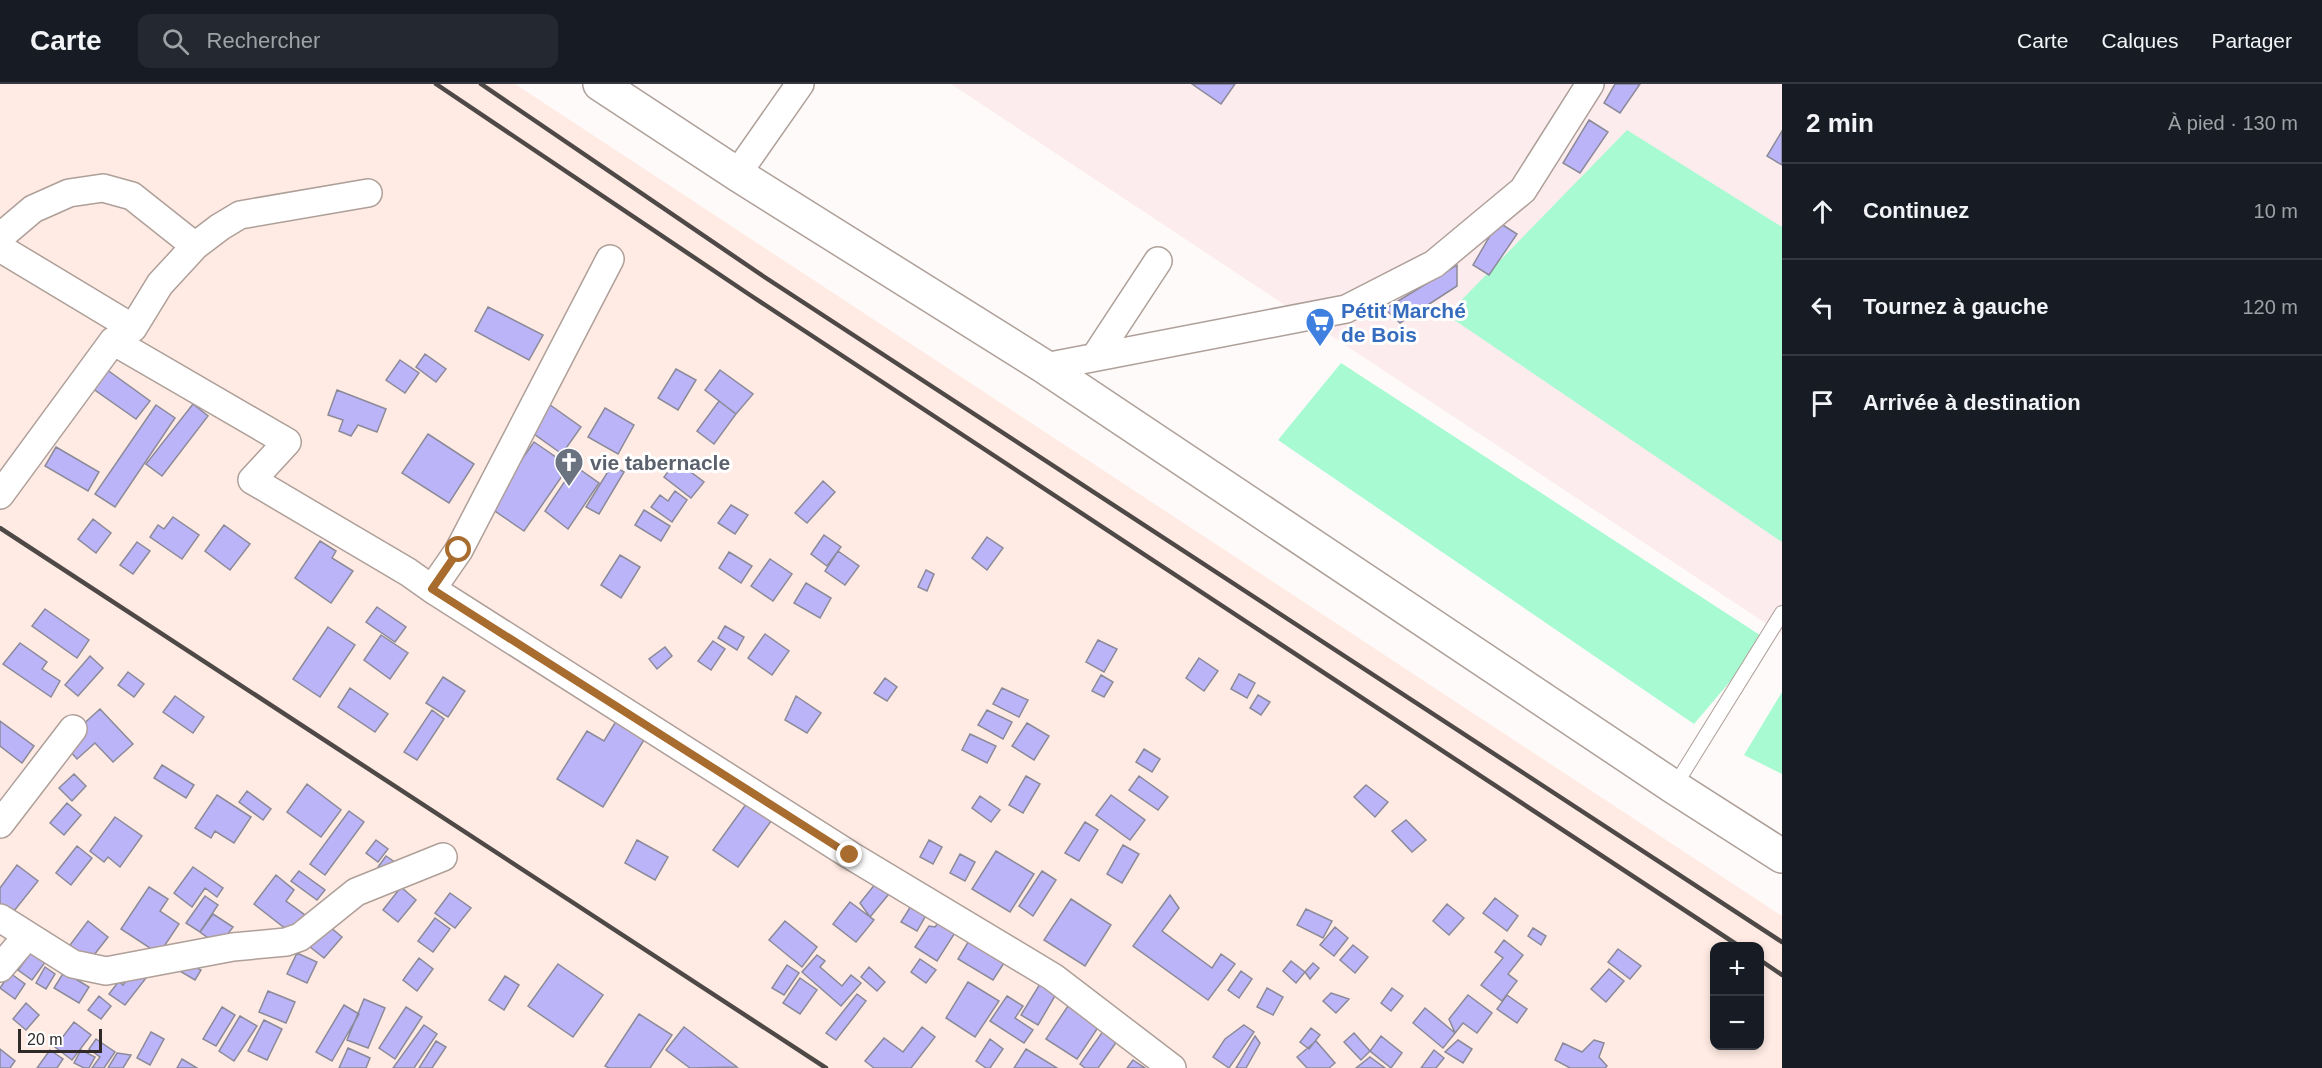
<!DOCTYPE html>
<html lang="fr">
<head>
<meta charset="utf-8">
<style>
  :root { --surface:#171b24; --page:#242831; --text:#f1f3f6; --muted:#9ea1a6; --line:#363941 }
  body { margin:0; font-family:Helvetica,sans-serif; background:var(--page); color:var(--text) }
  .controls { position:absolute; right:18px; bottom:18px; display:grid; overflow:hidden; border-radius:12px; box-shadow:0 3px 9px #0003 }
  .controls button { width:54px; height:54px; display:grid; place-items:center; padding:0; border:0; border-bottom:2px solid var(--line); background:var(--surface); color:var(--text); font:30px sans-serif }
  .scale { position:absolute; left:18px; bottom:15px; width:84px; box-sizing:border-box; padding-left:6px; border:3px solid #2f2927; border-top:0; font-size:16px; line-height:21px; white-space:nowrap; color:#2f2927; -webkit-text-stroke:4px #fff; paint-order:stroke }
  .stop { position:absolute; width:18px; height:18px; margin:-14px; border:4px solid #a96c2f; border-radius:50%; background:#fff }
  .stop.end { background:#a96c2f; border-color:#fff; box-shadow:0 2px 6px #0008 }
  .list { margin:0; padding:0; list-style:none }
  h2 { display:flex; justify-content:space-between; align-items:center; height:78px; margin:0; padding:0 24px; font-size:26px }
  h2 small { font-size:20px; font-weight:400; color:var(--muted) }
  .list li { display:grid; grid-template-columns:39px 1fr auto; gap:18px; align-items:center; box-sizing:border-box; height:96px; padding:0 24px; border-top:2px solid var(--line) }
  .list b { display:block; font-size:22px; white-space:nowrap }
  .list em { font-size:20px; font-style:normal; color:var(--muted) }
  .icon { flex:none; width:33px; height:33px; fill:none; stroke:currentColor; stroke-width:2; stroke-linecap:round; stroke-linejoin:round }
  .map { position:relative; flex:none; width:1782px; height:984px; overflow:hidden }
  header { display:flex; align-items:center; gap:36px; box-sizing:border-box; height:84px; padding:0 30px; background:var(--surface); border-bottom:2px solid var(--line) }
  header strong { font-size:28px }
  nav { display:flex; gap:33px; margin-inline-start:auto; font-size:21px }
  .search { width:420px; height:54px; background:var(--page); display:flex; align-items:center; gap:15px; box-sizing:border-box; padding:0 21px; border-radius:12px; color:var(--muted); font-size:22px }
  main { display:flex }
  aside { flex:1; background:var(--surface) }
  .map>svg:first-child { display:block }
  .industrial { fill:#fdeced }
  .built { fill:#ffebe3; fill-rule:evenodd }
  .green { fill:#a7fad1 }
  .building { fill:#bcb4f8; stroke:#8b8a98; stroke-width:1.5 }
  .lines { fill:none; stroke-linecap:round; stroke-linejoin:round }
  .service-casing { stroke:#ae9f99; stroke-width:16 }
  .minor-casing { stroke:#ae9f99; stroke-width:30 }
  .primary-casing { stroke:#ae9f99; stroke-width:36 }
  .service { stroke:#fff; stroke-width:14 }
  .minor { stroke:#fff; stroke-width:27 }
  .primary { stroke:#fff; stroke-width:33 }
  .rail { stroke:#4e4947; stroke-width:4.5 }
  .route { stroke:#a96c2f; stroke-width:8 }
  .labels { text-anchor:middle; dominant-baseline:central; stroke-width:6; stroke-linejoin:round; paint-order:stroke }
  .shop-label { font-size:21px; font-weight:bold; fill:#366cbe; stroke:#fff; text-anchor:start }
  .worship-label { font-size:21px; font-weight:bold; fill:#5b616d; stroke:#fff; text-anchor:start }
</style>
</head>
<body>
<header>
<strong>Carte</strong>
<div class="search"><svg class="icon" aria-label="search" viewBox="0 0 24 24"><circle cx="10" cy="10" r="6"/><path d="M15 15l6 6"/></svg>Rechercher</div>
<nav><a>Carte</a><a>Calques</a><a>Partager</a></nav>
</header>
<main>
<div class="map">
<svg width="1782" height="984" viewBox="0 0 1782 984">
  <rect width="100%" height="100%" fill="#fdfaf9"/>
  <!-- industrial -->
  <path class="industrial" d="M951,0H1782V550Z"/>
  <!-- built -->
  <path class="built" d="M0,0H515L1782,832V984H0ZM1714,862H1760V962H1714Z"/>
  <!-- green -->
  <path class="green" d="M1627,46L1782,143V458L1447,231Z
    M1341,279L1766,555L1694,640L1278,356Z
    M1782,608V690L1744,671Z"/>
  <!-- building -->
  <path class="building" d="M1192,0H1235L1221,20Z
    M1615,0H1640L1620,29L1604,19Z
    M1589,36L1608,48L1580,89L1563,79Z
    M1782,47V81L1767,72Z
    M1498,138L1517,150L1489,191L1473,181Z
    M1457,181V202L1400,239L1385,225Z
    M488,223L543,251L529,276L475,247Z
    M425,270L446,285L436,298L416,283Z
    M400,276L419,289L405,309L386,296Z
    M106,285L150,317L136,335L92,304Z
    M676,285L696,296L678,326L658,314Z
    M720,286L753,310L736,330L705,306Z
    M337,306L386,325L377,348L358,341L351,352L339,347L343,336L328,331Z
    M719,317L736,330L714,360L697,347Z
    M546,318L581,343L562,370L527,345Z
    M193,320L208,332L162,392L146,380Z
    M156,321L175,334L115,423L95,410Z
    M605,324L634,341L618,370L588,353Z
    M428,350L474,380L449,419L402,389Z
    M534,358L569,382L524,447L483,419L515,385Z
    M56,363L99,388L88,407L45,382Z
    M676,377L704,398L691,414L664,393Z
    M612,381L624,388L599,430L586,423Z
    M575,382L599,399L568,445L545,427Z
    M823,397L835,408L807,439L795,429Z
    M675,407L687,416L672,438L651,423L660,411L668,417Z
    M731,421L748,431L735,450L718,439Z
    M644,426L670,442L661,457L635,441Z
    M173,433L199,451L182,475L150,453L158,441L164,445Z
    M93,435L111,449L96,469L78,455Z
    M224,441L250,460L230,486L205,467Z
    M824,451L841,463L827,482L811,470Z
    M987,453L1003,464L987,486L972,474Z
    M320,457L336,467L332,474L353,487L331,519L295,494Z
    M137,458L150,467L133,490L120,481Z
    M838,467L859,482L845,501L825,487Z
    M729,468L752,482L741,499L719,484Z
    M620,471L640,483L621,514L601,501Z
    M770,475L792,490L773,517L751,502Z
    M926,486L934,490L927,507L918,503Z
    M806,499L831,514L820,534L794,519Z
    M377,523L406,543L395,558L366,538Z
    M45,525L89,556L77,574L32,542Z
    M725,542L744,553L737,566L718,554Z
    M328,543L355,561L320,613L293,595Z
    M765,550L789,567L772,591L748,574Z
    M381,551L408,569L390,595L364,576Z
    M1098,556L1117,565L1104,588L1086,578Z
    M713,557L725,565L711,586L698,577Z
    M20,559L47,578L42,585L60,597L51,613L3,580Z
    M665,563L672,572L657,585L649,575Z
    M90,572L103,584L78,612L65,601Z
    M1199,574L1218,587L1204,607L1186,594Z
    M128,588L144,600L134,613L118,601Z
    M1239,590L1255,599L1247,614L1231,605Z
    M1101,591L1113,598L1104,613L1092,607Z
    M443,593L465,607L448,633L426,619Z
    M885,594L897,603L887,617L874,609Z
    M350,604L388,630L375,648L338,623Z
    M1002,604L1028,616L1019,633L993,620Z
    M1258,611L1270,618L1261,631L1250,624Z
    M175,612L204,633L193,649L163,628Z
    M796,612L821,629L807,649L785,636Z
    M100,625L133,660L113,678L95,659L77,675L69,666V653Z
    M432,626L444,635L417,676L404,668Z
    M987,626L1012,638L1003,655L978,641Z
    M618,634L647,651L603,723L557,695L587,647L604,657Z
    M0,637L34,662L22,679L0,662Z
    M1027,639L1049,652L1034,676L1012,662Z
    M970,650L996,662L987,679L962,666Z
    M1144,665L1160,675L1152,688L1136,678Z
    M162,681L194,701L186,714L154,694Z
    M74,690L86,702L72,717L59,704Z
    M1026,692L1040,700L1023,729L1009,721Z
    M1139,692L1168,713L1158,726L1129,706Z
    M307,700L341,726L321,753L287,728Z
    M1366,701L1388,718L1375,733L1354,713Z
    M247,707L271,725L263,736L239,718Z
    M217,711L251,733L234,759L215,747L211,754L195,744Z
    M1111,711L1145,736L1130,756L1096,731Z
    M980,712L1000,726L991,738L972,724Z
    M749,716L774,733L738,783L713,766Z
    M67,719L81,731L64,751L50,739Z
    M349,727L364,738L325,791L310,780Z
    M115,733L142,752L120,783L108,773L104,778L90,767Z
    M1406,736L1426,756L1412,768L1392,747Z
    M1085,738L1098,746L1079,777L1065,769Z
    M376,756L388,765L378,778L366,769Z
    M637,756L668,773L655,796L625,779Z
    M929,756L942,763L933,780L920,773Z
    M1123,761L1139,770L1122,799L1107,790Z
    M77,762L92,774L71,801L56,789Z
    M996,767L1034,790L1010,828L972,805Z
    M960,770L975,778L965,797L950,789Z
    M386,772L399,781L373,790Z
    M17,781L38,797L10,832L0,825V804Z
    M193,783L223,804L217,813L205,804L192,823L174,809Z
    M299,787L325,806L317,816L291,797Z
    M1042,787L1056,796L1033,832L1019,822Z
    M276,791L294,806L286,817L305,831L291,849L254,820Z
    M880,794L893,805L870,833L860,819Z
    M149,803L168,815L160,827L179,840L159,870L121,845Z
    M401,803L416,816L398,838L383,826Z
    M450,809L471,824L455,844L435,829Z
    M1170,811L1179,824L1162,847L1212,884L1221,870L1235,880L1208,916L1133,862Z
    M205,812L218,821L200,848L186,839Z
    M1495,814L1518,832L1507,847L1483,829Z
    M1071,815L1111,841L1085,882L1044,856Z
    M914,817L929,826L917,847L901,838Z
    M850,818L874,836L856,858L833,840Z
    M1447,820L1464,834L1449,851L1433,837Z
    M1306,825L1332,837L1323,854L1297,841Z
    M213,830L233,843L219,862L200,848Z
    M435,834L450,845L433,868L418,857Z
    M942,834L958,844L937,877L915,863L929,842L935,843Z
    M88,837L108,853L87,880L67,865Z
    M323,837L342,853L324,874L305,859Z
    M785,837L817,863L802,883L769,856Z
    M1335,843L1348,854L1334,872L1320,861Z
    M1533,844L1546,852L1541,861L1528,852Z
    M970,855L1006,876L993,896L958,875Z
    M1504,856L1523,871L1508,890L1517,897L1502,917L1481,901L1503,874L1495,868Z
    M1353,861L1368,873L1355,889L1340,876Z
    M35,863L49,873L32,896L18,886Z
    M1618,865L1641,882L1630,895L1608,878Z
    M297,869L317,878L307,899L287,890Z
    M817,871L825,877L820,883L842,902L851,891L861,899L841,922L802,888Z
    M419,874L433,885L417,907L403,896Z
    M920,875L936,886L926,899L911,888Z
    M183,877L201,886L195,896L178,886Z
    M1291,877L1305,888L1296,899L1283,887Z
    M1313,879L1319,884L1310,895L1305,888Z
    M558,880L603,911L573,953L528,922Z
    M787,881L799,889L784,911L772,904Z
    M45,883L55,890L46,905L36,899Z
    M869,883L885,898L877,907L861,893Z
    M1609,885L1624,897L1606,918L1591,905Z
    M134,886L146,894L125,921L109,910L119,897L123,901Z
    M1241,887L1252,895L1239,914L1228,906Z
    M64,888L89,903L79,919L54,904Z
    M10,889L25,900L15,915L0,904Z
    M505,892L519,901L504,926L489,916Z
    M800,894L817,906L800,930L783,919Z
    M1043,895L1059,905L1038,941L1021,931Z
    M968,898L999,917L975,953L946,934Z
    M1267,904L1283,913L1273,931L1257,923Z
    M1392,904L1403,912L1391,927L1381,919Z
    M268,907L295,918L286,939L259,928Z
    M1331,909L1349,915L1336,929L1323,917Z
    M857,910L866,917L836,956L826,949Z
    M1468,911L1492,929L1477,949L1463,939L1455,949L1449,935Z
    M1507,911L1527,925L1517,939L1497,925Z
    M99,912L111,922L101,935L88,926Z
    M1007,912L1023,922L1015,934L1033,946L1024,959L990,937Z
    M364,915L385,924L368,964L347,956Z
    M26,919L39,931L26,946L13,935Z
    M344,921L359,930L332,977L316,968Z
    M1068,922L1099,942L1077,975L1046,955Z
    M222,923L235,931L216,962L203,955Z
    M406,923L422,933L395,975L379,964Z
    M1425,924L1455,949L1443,964L1413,939Z
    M639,930L672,951L650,984H609L605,982Z
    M240,932L257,942L234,977L219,967Z
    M264,936L282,945L267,976L248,967Z
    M74,938L91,951L72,976L55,963Z
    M424,941L437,950L414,984H393Z
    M1244,941L1254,948L1229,984L1213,973L1225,955Z
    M684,943L737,983L690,984L666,966Z
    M922,943L935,953L911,984H874L865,977L884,954L903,968Z
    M1106,943L1120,953L1098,984H1085L1080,980Z
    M1311,944L1320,951L1309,965L1300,958Z
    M151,948L164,955L150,981L137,974Z
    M1354,949L1370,967L1361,976L1344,958Z
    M1255,952L1260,959L1246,984H1236Z
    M1381,952L1402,969L1391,984L1370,967Z
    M96,955L115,968L104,984H92L100,973L89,965Z
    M990,955L1003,965L990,984H986L976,977Z
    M1458,956L1472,965L1463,979L1445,968Z
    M1594,956L1604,959L1599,973L1607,982L1605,984H1570L1555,976L1563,959L1582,968Z
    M436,957L446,963L432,984H419Z
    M1316,957L1335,979L1329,984H1307L1297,973Z
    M348,964L370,974L366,984H339Z
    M0,965L15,977L10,984H0Z
    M1026,965L1057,984H1014Z
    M50,966L63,975L57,984H37Z
    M81,966L95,973L89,984H84L74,979Z
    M1434,966L1444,974L1436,984H1421Z
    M117,969L131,971L123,984H108Z
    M1370,973L1385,984H1356Z
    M182,975L197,984H177Z
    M1133,976L1145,984H1127Z"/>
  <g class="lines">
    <!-- service casing -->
    <g class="service-casing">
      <path id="service" d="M1674,703L1782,529"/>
    </g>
    <!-- minor casing -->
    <g class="minor-casing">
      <path id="minor" d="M737,90L800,0
        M0,153L33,125L69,109L103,104L132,112L195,162
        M0,164L133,244
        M113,257L287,358L252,396L408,488L432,505L850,771L1053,893L1172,984
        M1095,273L1158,177
        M1045,283L1346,225L1434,180L1523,106L1590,0
        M0,411L113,257L133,244L160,200L195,162L220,143L240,131L368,109
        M432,505L459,466L610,175
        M0,740L73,645
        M0,834L73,880L106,887L233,863L286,858L300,853L356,808L443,773
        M0,884L27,852"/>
    </g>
    <!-- primary casing -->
    <g class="primary-casing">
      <path id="primary" d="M600,0L737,90L1045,283L1674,703L1782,772"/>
    </g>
    <!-- service -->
    <use href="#service" class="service"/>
    <!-- minor -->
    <use href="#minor" class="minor"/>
    <!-- primary -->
    <use href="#primary" class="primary"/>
    <!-- rail -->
    <path class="rail" d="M436,0L750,211L1739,862
      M481,0L763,192L1782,858
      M0,444L826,984
      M1760,876L1782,891"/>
  </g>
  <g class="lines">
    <!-- route -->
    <path class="route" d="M459,466L432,505L850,771"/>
  </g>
  <!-- icons -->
  <defs>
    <g id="supermarket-pin" transform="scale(1.5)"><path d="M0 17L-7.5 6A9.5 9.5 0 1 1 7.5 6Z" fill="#3f7fe0" stroke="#fff"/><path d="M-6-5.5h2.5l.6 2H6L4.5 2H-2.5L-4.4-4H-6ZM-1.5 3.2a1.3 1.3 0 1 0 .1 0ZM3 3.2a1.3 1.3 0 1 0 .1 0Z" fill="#fff"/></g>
    <g id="church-pin" transform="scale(1.5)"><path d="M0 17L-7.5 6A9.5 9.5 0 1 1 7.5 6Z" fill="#6b7280" stroke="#fff"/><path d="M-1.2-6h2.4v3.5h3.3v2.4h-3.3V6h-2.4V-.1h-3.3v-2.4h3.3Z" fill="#fff"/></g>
  </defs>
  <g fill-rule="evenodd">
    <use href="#supermarket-pin" x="1320" y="238"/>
    <use href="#church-pin" x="569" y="378"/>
  </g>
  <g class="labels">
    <!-- shop labels -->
    <g class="shop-label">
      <text x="1341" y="226">Pétit Marché<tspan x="1341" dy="24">de Bois</tspan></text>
    </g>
    <!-- worship labels -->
    <g class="worship-label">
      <text x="590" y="378">vie tabernacle</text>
    </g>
  </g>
</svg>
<div class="controls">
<button>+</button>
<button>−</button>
</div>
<div class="scale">20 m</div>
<div class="stop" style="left:459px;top:466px"></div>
<div class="stop end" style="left:850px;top:771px"></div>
</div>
<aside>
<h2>2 min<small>À pied · 130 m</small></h2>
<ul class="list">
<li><svg class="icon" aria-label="ahead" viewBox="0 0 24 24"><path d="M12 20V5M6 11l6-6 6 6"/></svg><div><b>Continuez</b></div><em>10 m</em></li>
<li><svg class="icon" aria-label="left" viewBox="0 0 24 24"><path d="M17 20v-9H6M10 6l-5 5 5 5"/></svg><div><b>Tournez à gauche</b></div><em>120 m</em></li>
<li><svg class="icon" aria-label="arrive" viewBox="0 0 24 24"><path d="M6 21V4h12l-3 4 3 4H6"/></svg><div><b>Arrivée à destination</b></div></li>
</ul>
</aside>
</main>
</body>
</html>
